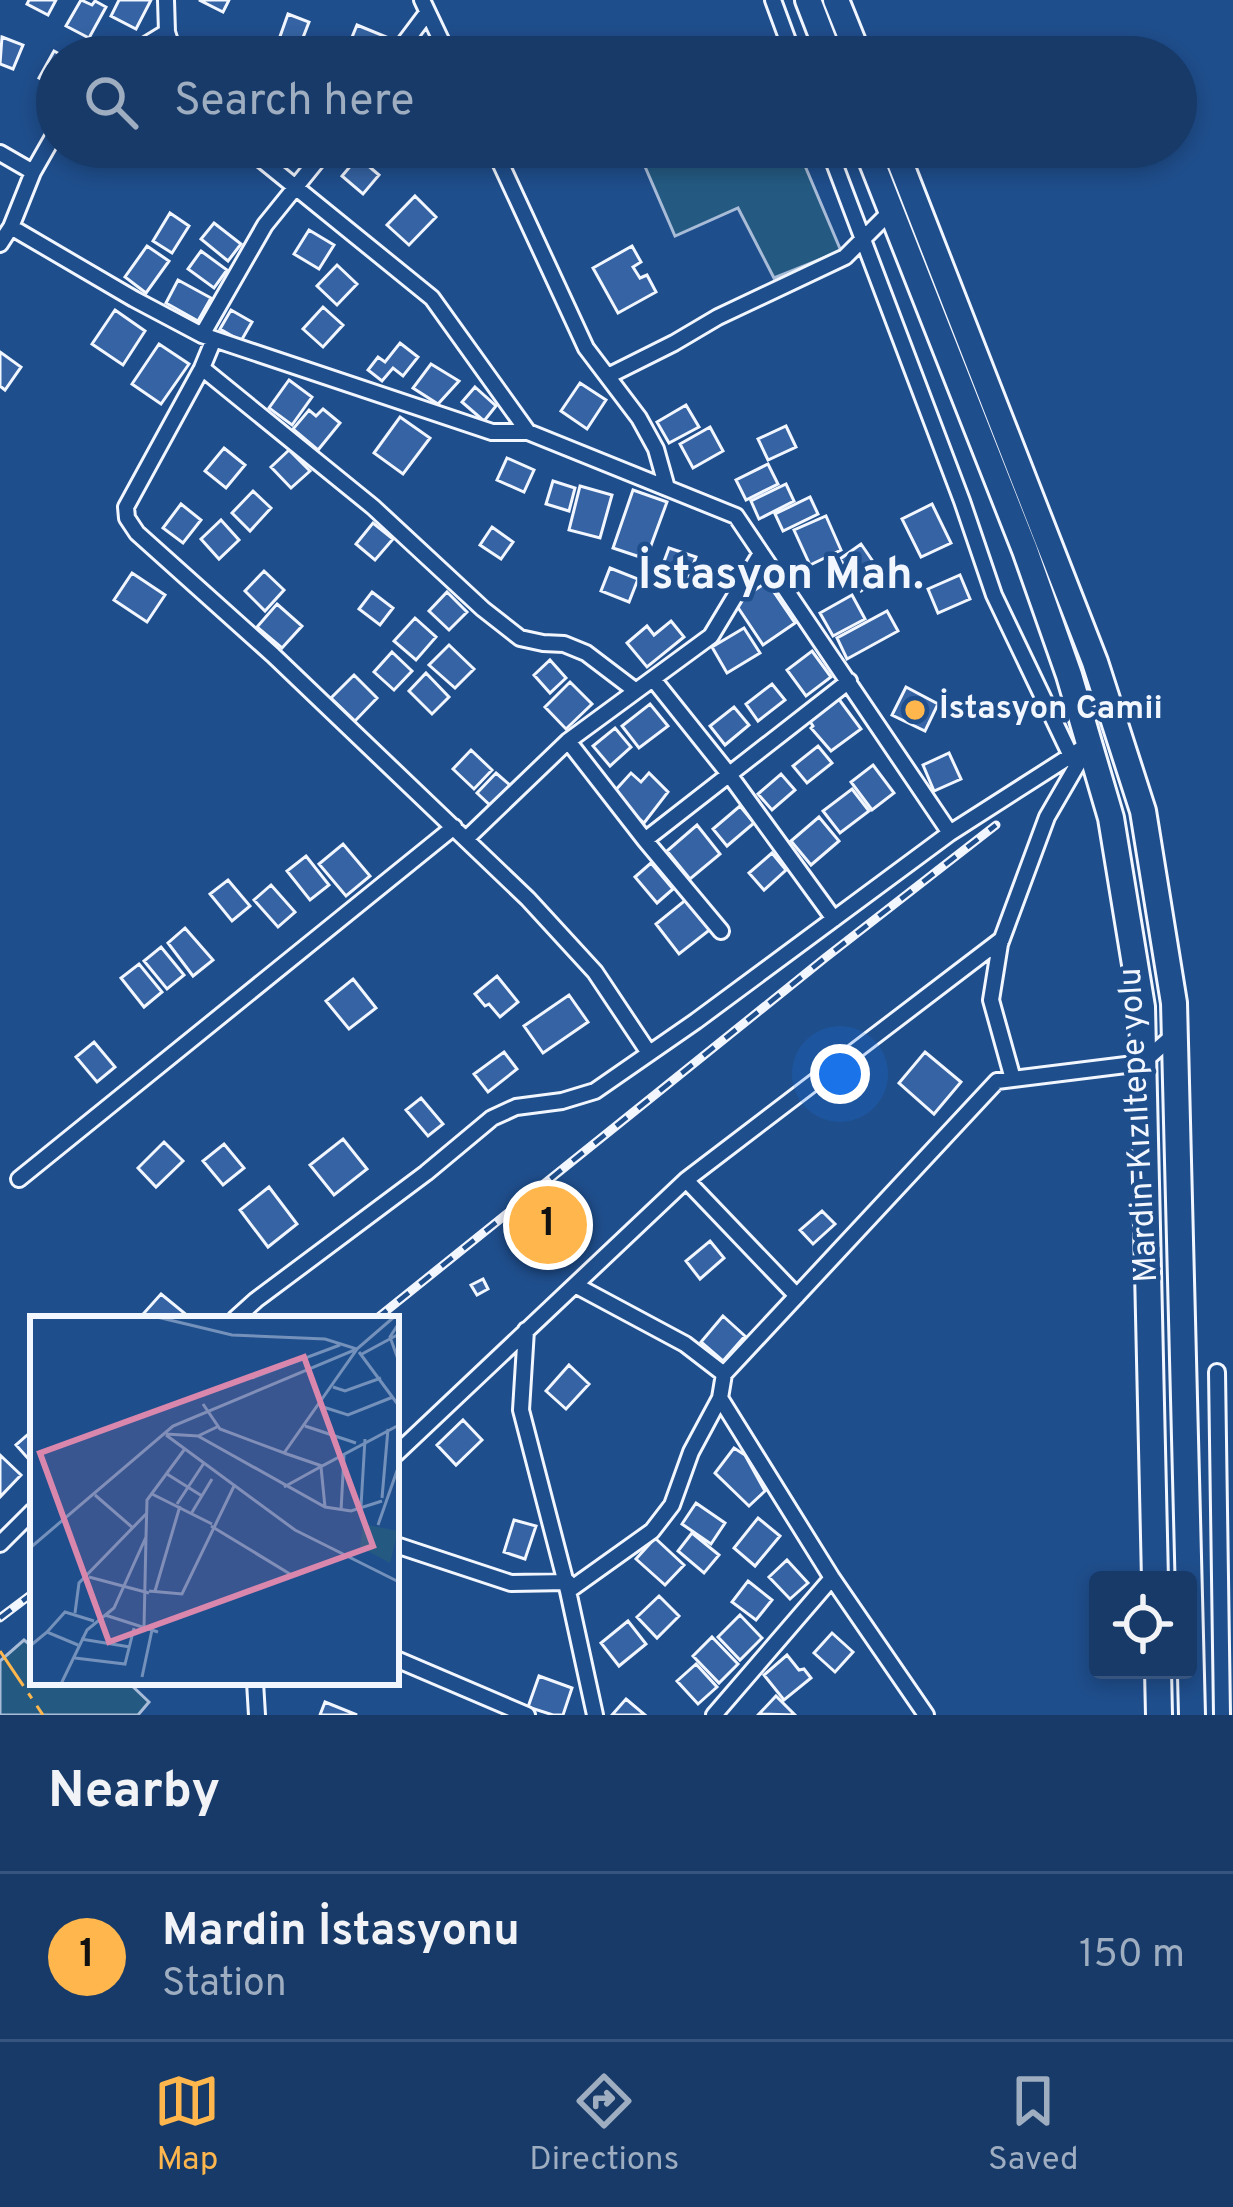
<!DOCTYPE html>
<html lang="en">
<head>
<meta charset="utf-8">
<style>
  :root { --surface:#173a69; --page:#244571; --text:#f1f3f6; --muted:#9eadc0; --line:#36547d; --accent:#ffb74d }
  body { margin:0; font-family:Overpass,sans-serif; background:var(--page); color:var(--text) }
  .controls { position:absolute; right:36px; bottom:36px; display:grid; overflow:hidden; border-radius:12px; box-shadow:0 6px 18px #0003 }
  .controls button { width:108px; height:108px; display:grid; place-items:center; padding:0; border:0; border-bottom:3px solid var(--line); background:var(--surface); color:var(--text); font:60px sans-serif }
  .you { position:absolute; left:840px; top:1074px; width:42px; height:42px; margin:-30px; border:9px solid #fff; border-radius:50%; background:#1a73e8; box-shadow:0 0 0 18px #1a73e833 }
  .badge { display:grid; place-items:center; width:78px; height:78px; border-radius:50%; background:var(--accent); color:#111; font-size:39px; font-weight:700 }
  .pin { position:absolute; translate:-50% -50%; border:6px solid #fff; box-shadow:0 3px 12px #0006 }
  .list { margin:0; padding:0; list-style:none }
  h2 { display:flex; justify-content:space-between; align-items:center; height:156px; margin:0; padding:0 48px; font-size:51px }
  h2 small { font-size:39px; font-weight:400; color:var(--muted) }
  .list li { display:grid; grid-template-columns:78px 1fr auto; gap:36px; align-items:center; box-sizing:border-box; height:168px; padding:0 48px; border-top:3px solid var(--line) }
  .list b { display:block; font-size:45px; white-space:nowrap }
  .list p { margin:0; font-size:39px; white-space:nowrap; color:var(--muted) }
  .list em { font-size:39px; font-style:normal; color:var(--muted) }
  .icon { flex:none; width:66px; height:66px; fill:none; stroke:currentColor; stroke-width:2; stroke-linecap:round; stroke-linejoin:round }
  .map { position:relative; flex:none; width:1233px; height:1715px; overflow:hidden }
  .search { position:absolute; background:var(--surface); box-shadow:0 6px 18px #0003; left:36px; right:36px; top:36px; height:132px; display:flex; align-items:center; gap:30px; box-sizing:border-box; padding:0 42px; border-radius:66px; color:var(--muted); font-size:45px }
  .sheet { height:324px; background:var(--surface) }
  nav { display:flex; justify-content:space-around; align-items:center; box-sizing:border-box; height:168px; border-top:3px solid var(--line); background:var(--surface); font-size:33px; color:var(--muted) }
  nav a { display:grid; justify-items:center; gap:6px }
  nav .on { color:var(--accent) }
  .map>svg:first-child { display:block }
  .green { fill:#245a82; stroke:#a8bbd7; stroke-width:3 }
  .building { fill:#3563a3; stroke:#f2f6ff; stroke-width:3 }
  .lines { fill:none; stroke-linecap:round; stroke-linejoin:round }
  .minor-casing { stroke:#f2f6ff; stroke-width:20 }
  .trunk-casing { stroke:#f2f6ff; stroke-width:30 }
  .minor { stroke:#1f4e8c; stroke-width:14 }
  .trunk { stroke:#1f4e8c; stroke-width:24 }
  .rail-casing { stroke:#f2f6ff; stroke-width:9 }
  .rail { stroke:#1f4e8c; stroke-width:4.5; stroke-dasharray:14; stroke-linecap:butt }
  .power { stroke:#ffb74d; stroke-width:3; stroke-dasharray:42 9 6 9; stroke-linecap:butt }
  .poi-dot { fill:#ffb74d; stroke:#1f4e8c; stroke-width:4.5 }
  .labels { text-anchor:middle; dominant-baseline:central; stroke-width:9; stroke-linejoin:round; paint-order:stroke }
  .poi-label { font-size:33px; font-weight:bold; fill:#f2f6ff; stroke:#1f4e8c; text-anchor:start }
  .street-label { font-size:33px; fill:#f2f6ff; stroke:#1f4e8c }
  .district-label { font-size:45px; font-weight:bold; fill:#f2f6ff; stroke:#1f4e8c }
  .inset-road { fill:none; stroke:#7391ba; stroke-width:3 }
  .view { fill:#da87ad; fill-opacity:0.15; stroke:#da87ad; stroke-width:6 }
  .inset-edge { fill:none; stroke:#f2f6ff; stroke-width:6 }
</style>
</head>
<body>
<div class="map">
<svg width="1233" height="1715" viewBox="0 0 1233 1715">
  <rect width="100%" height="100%" fill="#1f4e8c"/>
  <!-- green -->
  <path class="green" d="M658,147H797L841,251L774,278L738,208L675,236L640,155Z
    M24,1640L33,1647V1682H128L149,1702L138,1715H0V1661Z"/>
  <!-- building -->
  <path class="building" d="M29,0H56L48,15L27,4Z
    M81,0L92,5L95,1L106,7L89,38L66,26Z
    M119,0H151L136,29L111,16Z
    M199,0H229L223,12Z
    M288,14L309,22L297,53L277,45Z
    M357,25L389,38L381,57H359L353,54L355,50L348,47Z
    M2,37L23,45L13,69L0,64Z
    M54,51L65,57H57V88L39,78Z
    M519,147H566L527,165Z
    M358,157L379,175L363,194L342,176Z
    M415,196L436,217L409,245L387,225Z
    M170,213L189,226L172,253L153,241Z
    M214,223L241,244L228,261L201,239Z
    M309,230L334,245L319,269L294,254Z
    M147,246L169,261L146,293L125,277Z
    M632,246L641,262L633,267L640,278L647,275L656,292L618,313L593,268Z
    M201,251L227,270L214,288L188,269Z
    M337,265L357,284L337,305L317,286Z
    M178,280L211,298L198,321L166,303Z
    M323,307L343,325L323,347L303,329Z
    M115,310L145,331L123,365L92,344Z
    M231,310L252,322L241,341L220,329Z
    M400,343L418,357L403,376L393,368L382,381L368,370L378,357L385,362Z
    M159,344L189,364L161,404L132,384Z
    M0,352L21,367L5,390L0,386Z
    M431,364L459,381L438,404L413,388Z
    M289,380L312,397L292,425L269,408Z
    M580,383L606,400L587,429L561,411Z
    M475,387L496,406L484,421L462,402Z
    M686,405L699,427L669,443L657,422Z
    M323,409L340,423L318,450L293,429L309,410L316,416Z
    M400,417L430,438L403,474L374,453Z
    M786,426L796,447L768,460L758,439Z
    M710,427L723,451L693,468L680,444Z
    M224,448L245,465L226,488L205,471Z
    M289,450L310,471L291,488L271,467Z
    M507,458L534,470L524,492L497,480Z
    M768,464L778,484L746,500L736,480Z
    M553,481L575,488L569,511L546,504Z
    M786,484L794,501L759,519L751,501Z
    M580,486L612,495L600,538L569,530Z
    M633,490L667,502L646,559L613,548Z
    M253,491L271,508L250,531L232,513Z
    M810,497L818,514L783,531L775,514Z
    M181,504L201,520L183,543L163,528Z
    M932,504L951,543L921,557L902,519Z
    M826,516L841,550L810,565L794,530Z
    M221,520L239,540L219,559L201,539Z
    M373,523L393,539L375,560L356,544Z
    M492,527L513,542L501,559L480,545Z
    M861,544L883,576L861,591L840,559Z
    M669,548L696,557L686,585L659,575Z
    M610,568L638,579L629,602L601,591Z
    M264,571L284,590L265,611L245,591Z
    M132,573L165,595L147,622L114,600Z
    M960,575L970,599L938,613L928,589Z
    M767,582L795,623L763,645L735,603Z
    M372,592L393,608L380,625L359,609Z
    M447,592L467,612L449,630L429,611Z
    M852,595L865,619L833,636L820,613Z
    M277,604L302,626L282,648L257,627Z
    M887,611L898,631L847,659L837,638Z
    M415,618L436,637L416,660L394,641Z
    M671,621L684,637L647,667L627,643L647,626L654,635Z
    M744,628L760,653L727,673L712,647Z
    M449,645L474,669L455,688L429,665Z
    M812,651L831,677L806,696L787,670Z
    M392,652L412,671L394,690L374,672Z
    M550,660L566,678L550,693L534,675Z
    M426,673L449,697L432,714L409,691Z
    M354,675L377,698L355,721L331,698Z
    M570,682L592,704L566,729L545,707Z
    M772,684L785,700L758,721L746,704Z
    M906,687L938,704L925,731L892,715Z
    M838,698L861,729L831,751L811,728L813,726L809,720Z
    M650,704L668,726L639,748L622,726Z
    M734,707L749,725L725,745L710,726Z
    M615,728L631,747L610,766L593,746Z
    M818,746L832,763L807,783L793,766Z
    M471,750L492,770L474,789L453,769Z
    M949,753L961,779L934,791L923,765Z
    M873,765L894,793L872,810L851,782Z
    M496,773L511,786L492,807L477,793Z
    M631,773L641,782L649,773L668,792L644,823L612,794Z
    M781,774L795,790L772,810L758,794Z
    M852,789L869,811L840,833L823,811Z
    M740,806L754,823L727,846L713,829Z
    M819,817L839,841L811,865L791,841Z
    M697,825L720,854L690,879L667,851Z
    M343,844L370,876L346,896L319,864Z
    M772,853L786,870L764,890L749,873Z
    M306,856L329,885L310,900L287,871Z
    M651,863L673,889L657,903L635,877Z
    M228,880L250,906L232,921L210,894Z
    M271,885L295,912L278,927L254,900Z
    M688,898L712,928L679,954L656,924Z
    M185,928L213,960L193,976L168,943Z
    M161,947L184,975L167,989L144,961Z
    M139,964L162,992L144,1007L121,978Z
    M497,976L518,1002L500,1017L489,1004L485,1006L475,994Z
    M353,979L376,1008L349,1029L326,1001Z
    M569,995L588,1022L543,1053L524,1026Z
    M94,1042L115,1067L97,1082L76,1057Z
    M504,1052L517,1069L488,1092L474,1074Z
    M925,1052L961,1082L934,1114L899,1083Z
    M421,1098L443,1124L428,1136L406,1110Z
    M343,1139L367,1169L334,1195L310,1165Z
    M164,1142L183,1161L156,1187L138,1168Z
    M224,1144L244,1168L223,1185L203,1161Z
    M269,1187L297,1224L268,1247L240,1210Z
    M561,1201L572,1216L522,1256L511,1241Z
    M822,1211L835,1224L813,1244L800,1230Z
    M710,1241L724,1258L700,1279L686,1261Z
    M483,1279L488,1289L477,1295L471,1285Z
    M161,1294L188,1316L185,1319H151L144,1313Z
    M723,1316L745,1336L723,1361L701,1342Z
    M569,1365L589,1384L566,1409L546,1391Z
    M463,1420L482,1440L456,1465L437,1445Z
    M33,1430V1464L16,1445Z
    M734,1448L745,1455L765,1491L749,1506L715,1473Z
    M0,1455L21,1475L0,1497Z
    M696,1503L725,1523L711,1544L682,1524Z
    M758,1518L780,1536L755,1566L734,1548Z
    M514,1520L536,1526L525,1559L504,1552Z
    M692,1533L719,1555L704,1573L678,1551Z
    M655,1538L684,1565L665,1585L636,1559Z
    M787,1560L808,1583L790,1599L769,1577Z
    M748,1581L772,1600L756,1620L732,1602Z
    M659,1596L679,1616L657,1638L637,1617Z
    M740,1615L762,1638L740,1660L718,1637Z
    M628,1621L646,1644L619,1666L601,1643Z
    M832,1633L853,1652L835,1672L814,1653Z
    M712,1637L738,1664L719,1683L693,1656Z
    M787,1655L799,1670L804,1669L811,1678L784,1700L764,1675Z
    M696,1664L717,1687L698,1704L677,1681Z
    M539,1676L572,1688L563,1715H553L528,1707Z
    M776,1696L795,1715L759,1714Z
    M626,1699L645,1715H612Z
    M325,1702L357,1715H320Z"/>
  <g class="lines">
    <!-- minor casing -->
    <g class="minor-casing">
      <path id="minor" d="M166,0L167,32L175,57
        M422,0L449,57
        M773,0L794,57
        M131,57L136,51L167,32
        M394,57L427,13
        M246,147L432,298L528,432L736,516L950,833
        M493,147L586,348L639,418L656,449L667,488
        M828,147L962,501L994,595L1071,756
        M0,153L33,172
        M11,227L134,299L202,335L492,432H528
        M0,244L11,227L33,172L57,130
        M202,335L265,225L328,147
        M214,339L202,368L126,507L127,518L137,533L273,655L528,899L595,972L649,1053
        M202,368L373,507L483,609L520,638L543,643L564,644L586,653L636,691
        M608,376L674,343L718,317L845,257L891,211
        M653,679L728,773L834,919
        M568,741L645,840L721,931
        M466,839L568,741L711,636L761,553
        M645,840L849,681
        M1013,1079L991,1000L1000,944L1047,817L1087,748
        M19,1179L454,827
        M686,1180L797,1296
        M575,1285L685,1344L724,1374
        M235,1319L256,1300L426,1173L492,1118L516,1107L562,1101L595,1091L696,1021L950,833L1089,744
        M526,1330L521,1410L568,1591
        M1217,1372L1222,1715
        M396,1454L686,1180L1002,939
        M0,1544L33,1511
        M396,1545L511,1583L568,1582
        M396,1659L527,1715
        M255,1682L257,1715
        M595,1715L568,1591L652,1531L672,1505L691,1452L720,1398
        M714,1715L832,1578
        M926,1715L832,1578L720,1398L724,1374L997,1081L1142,1063L1175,1034"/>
    </g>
    <!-- trunk casing -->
    <g class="trunk-casing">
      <path id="trunk" d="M808,0L830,57
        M836,0L859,57
        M866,147L1025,550L1069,675L1111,818L1142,1007L1155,1580
        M894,147L1095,662L1143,811L1174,1003L1192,1715
        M1158,1670L1159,1715"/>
    </g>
    <!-- minor -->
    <use href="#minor" class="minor"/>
    <!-- trunk -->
    <use href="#trunk" class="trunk"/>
    <!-- rail casing -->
    <g class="rail-casing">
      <path id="rail" d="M376,1319L825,958L996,825
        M0,1618L33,1593"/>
    </g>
    <!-- rail -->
    <use href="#rail" class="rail"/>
    <!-- power -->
    <path class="power" d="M0,1651L43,1715"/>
  </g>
  <!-- markers -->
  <circle class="poi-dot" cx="915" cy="710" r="12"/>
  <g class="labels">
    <!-- poi labels -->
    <g class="poi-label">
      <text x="939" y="710">İstasyon Camii</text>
    </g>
    <!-- street labels -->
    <g class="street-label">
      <text transform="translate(1140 1125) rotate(-93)">Mardin-Kızıltepe yolu</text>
    </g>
    <!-- district labels -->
    <g class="district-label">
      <text x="781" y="576">İstasyon Mah.</text>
    </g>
  </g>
  <!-- overview -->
  <g transform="translate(30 1316)">
    <rect width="369" height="369" fill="#1f4e8c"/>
    <path d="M333,208L368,215L360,247L330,231Z" fill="#245a82"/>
    <path class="inset-road" d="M127,1L202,19L295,23L327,33L254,137L190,113L173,88M369,7L360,21L369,46M329,36L369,90M332,38L369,18M222,62L310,29M303,71L315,75L351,62M290,90L318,99L363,81M275,110L326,127M136,118L168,120L189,110M136,119L265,214L369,266M168,120L295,191L321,195L352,185M254,137L292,150L369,109M291,151L295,191M137,158L172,180M254,171L292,150M122,178L182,208M65,179L103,212M352,182L358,113M147,188L174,147M331,190L335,123M311,195L314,139M161,198L182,163M348,209L369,149M181,210L260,258M0,232L143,110L327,33L364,1M59,261L119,277M119,275L152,278L205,168M125,275L150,190M45,297L49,267L117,197M75,299L128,316M114,312L116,221M17,316L35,296L64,305M51,323L100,331M0,330L17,316L48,329M45,342L95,348L104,312M112,361L122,314M31,368L57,314L84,292L116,221L117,184L154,134"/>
    <path class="view" d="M274,41L343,230L79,326L10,137Z"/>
    <rect width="369" height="369" class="inset-edge"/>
  </g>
</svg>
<div class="controls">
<button><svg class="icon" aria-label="locate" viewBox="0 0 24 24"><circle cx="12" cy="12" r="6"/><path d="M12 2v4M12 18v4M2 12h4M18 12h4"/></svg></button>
</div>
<div class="you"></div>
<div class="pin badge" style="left:548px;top:1225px">1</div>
<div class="search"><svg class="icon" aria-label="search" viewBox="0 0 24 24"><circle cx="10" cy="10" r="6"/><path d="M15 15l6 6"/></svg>Search here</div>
</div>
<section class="sheet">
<h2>Nearby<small></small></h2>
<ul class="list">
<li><span class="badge">1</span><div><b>Mardin İstasyonu</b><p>Station</p></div><em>150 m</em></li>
</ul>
</section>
<nav>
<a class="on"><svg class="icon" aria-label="map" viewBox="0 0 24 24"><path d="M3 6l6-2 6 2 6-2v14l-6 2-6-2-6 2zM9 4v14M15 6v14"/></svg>Map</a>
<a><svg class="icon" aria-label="directions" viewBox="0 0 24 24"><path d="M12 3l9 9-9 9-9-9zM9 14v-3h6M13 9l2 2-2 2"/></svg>Directions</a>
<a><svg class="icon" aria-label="saved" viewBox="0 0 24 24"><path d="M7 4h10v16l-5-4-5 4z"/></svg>Saved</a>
</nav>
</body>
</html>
